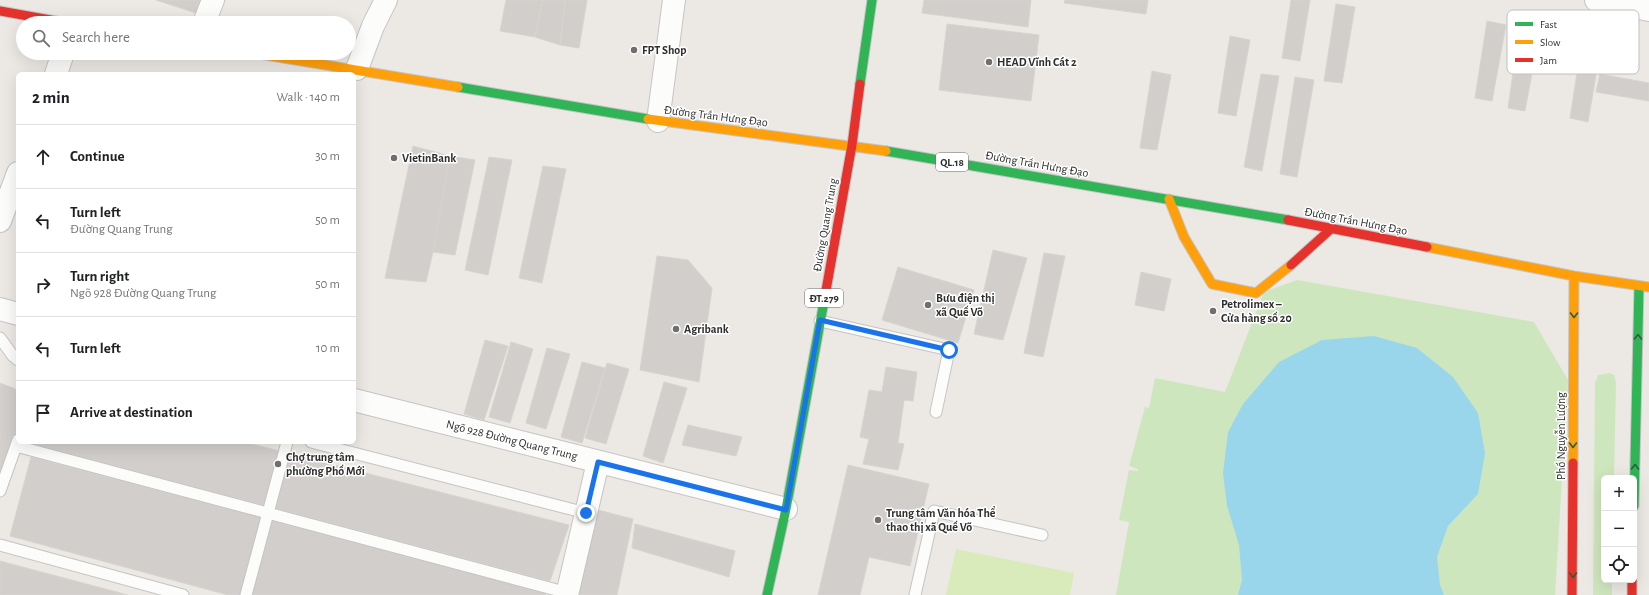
<!DOCTYPE html>
<html lang="en">
<head>
<meta charset="utf-8">
<style>
  :root { --surface:#fff; --page:#f2f2f2; --text:#202124; --muted:#757577; --line:#e0e0e0 }
  body { margin:0; font-family:"Alegreya Sans",sans-serif; background:var(--page); color:var(--text) }
  .controls { position:absolute; right:12px; bottom:12px; display:grid; overflow:hidden; border-radius:6px; box-shadow:0 4px 16px #0002 }
  .controls button { width:36px; height:36px; display:grid; place-items:center; padding:0; border:0; border-bottom:1px solid var(--line); background:var(--surface); color:var(--text); font:20px sans-serif }
  .stop { position:absolute; width:12px; height:12px; margin:-9px; border:3px solid #1a73e8; border-radius:50%; background:#fff }
  .stop.end { background:#1a73e8; border-color:#fff; box-shadow:0 1px 4px #0008 }
  .list { margin:0; padding:0; list-style:none }
  h2 { display:flex; justify-content:space-between; align-items:center; height:52px; margin:0; padding:0 16px; font-size:17px }
  h2 small { font-size:13px; font-weight:400; color:var(--muted) }
  .list li { display:grid; grid-template-columns:26px 1fr auto; gap:12px; align-items:center; box-sizing:border-box; height:64px; padding:0 16px; border-top:1px solid var(--line) }
  .list b { display:block; font-size:15px; white-space:nowrap }
  .list p { margin:0; font-size:13px; white-space:nowrap; color:var(--muted) }
  .list em { font-size:13px; font-style:normal; color:var(--muted) }
  .icon { flex:none; width:22px; height:22px; fill:none; stroke:currentColor; stroke-width:2; stroke-linecap:round; stroke-linejoin:round }
  .map { position:relative; flex:none; width:1649px; height:595px; overflow:hidden }
  .search { position:absolute; background:var(--surface); box-shadow:0 4px 16px #0002; left:16px; top:16px; width:340px; height:44px; display:flex; align-items:center; gap:10px; box-sizing:border-box; padding:0 14px; border-radius:22px; color:var(--muted); font-size:15px }
  .panel { position:absolute; background:var(--surface); box-shadow:0 4px 16px #0002; left:16px; top:72px; width:340px; height:372px; border-radius:6px }
  .map>svg:first-child { display:block }
  .green { fill:#cee6be }
  .pitch { fill:#d9eabb }
  .water { fill:#99d6ec }
  .building { fill:#d1cecb; stroke:#d7d4d0 }
  .lines { fill:none; stroke-linecap:round; stroke-linejoin:round }
  .lane-casing { stroke:#c5c4c5; stroke-width:13 }
  .street-casing { stroke:#c5c4c5; stroke-width:24 }
  .fast-casing { stroke:#c5c4c5; stroke-width:11 }
  .slow-casing { stroke:#c5c4c5; stroke-width:11 }
  .jam-casing { stroke:#c5c4c5; stroke-width:11 }
  .lane { stroke:#fcfcfb; stroke-width:11 }
  .street { stroke:#fcfcfb; stroke-width:22 }
  .fast { stroke:#30b455; stroke-width:9 }
  .slow { stroke:#ff9f0a; stroke-width:9 }
  .jam { stroke:#e5322d; stroke-width:9 }
  .oneway { stroke:#2f5d3c }
  .route { stroke:#1a73e8; stroke-width:5 }
  .poi-dot { fill:#706f6e; stroke:#fff; stroke-width:1.5 }
  .labels { text-anchor:middle; dominant-baseline:central; stroke-width:3; stroke-linejoin:round; paint-order:stroke }
  .shield { fill:#fff; stroke:#6d6d6d; stroke-width:1 }
  .shield-label { font-size:11px; font-weight:bold; fill:#2e2e2e }
  .poi-label { font-size:12px; font-weight:bold; fill:#2e2e2e; stroke:#fff; text-anchor:start }
  .street-label { font-size:12px; fill:#2e2e2e; stroke:#fff }
  .key { fill:#fff; stroke:#c0c0c0; stroke-width:1 }
  .key-label { font-size:11px; fill:#2e2e2e }
</style>
</head>
<body>
<div class="map">
<svg width="1649" height="595" viewBox="0 0 1649 595">
  <rect width="100%" height="100%" fill="#ece8e4"/>
  <!-- green -->
  <path class="green" d="M1297,280L1534,322L1568,380L1555,595H1116L1129,522L1119,520L1129,470L1138,471V469L1129,466L1145,407L1149,408L1155,378L1225,392L1264,292Z
    M1610,373L1614,375L1616,382L1614,478H1604V580H1612V595H1593L1595,383L1598,375Z"/>
  <!-- pitch -->
  <path class="pitch" d="M956,549L1074,573L1070,595H946Z"/>
  <!-- water -->
  <path class="water" d="M1374,336L1417,348L1453,377L1478,413L1485,453L1478,494L1448,526L1437,557L1440,585L1444,595H1238L1242,580L1239,545L1227,506L1223,473L1228,432L1243,404L1279,362L1322,340Z"/>
  <!-- building -->
  <path class="building" d="M156,0H200L196,13Z
    M506,0H543L535,37L500,31Z
    M543,0H565L560,45L535,37Z
    M565,0H587L579,48L560,45Z
    M924,0H1031L1028,27L922,13Z
    M1065,0H1148L1146,14L1064,3Z
    M1291,0H1310L1300,61L1282,58Z
    M1336,4L1355,7L1342,83L1324,81Z
    M1487,21L1506,25L1492,101L1475,98Z
    M947,24L1039,35L1031,101L939,90Z
    M1519,31L1539,35L1525,111L1508,108Z
    M1230,36L1250,40L1236,116L1218,113Z
    M1582,41L1601,46L1588,122L1570,118Z
    M1152,71L1171,75L1157,150L1140,148Z
    M1261,74L1279,76L1262,171L1244,167Z
    M1600,74L1649,83V101L1596,92Z
    M1295,77L1314,80L1297,177L1280,174Z
    M413,146L450,156L433,252L426,282L385,278Z
    M450,156L475,160L455,255L433,252Z
    M489,157L512,160L488,275L465,270Z
    M543,166L566,169L542,283L519,278Z
    M993,250L1027,258L1003,340L974,334Z
    M1044,253L1065,256L1043,357L1024,353Z
    M657,256L688,260L712,288L699,382L640,370Z
    M898,267L974,290L958,343L882,320Z
    M1141,272L1171,279L1164,311L1135,305Z
    M485,340L508,346L484,420L464,414Z
    M511,342L533,349L510,423L489,417Z
    M547,348L570,354L546,429L526,423Z
    M582,362L605,368L582,443L561,437Z
    M607,363L629,369L606,444L585,438Z
    M886,367L917,372L913,401L904,400L898,443L904,444L898,470L863,464L869,439L860,437L869,390L882,392Z
    M664,382L687,388L663,463L643,456Z
    M0,383L18,390V438L0,484Z
    M688,425L742,437L736,456L682,445Z
    M31,442H244L569,525L550,581L31,444Z
    M31,457L546,592L545,595H228L10,536Z
    M848,465L929,484L910,566L869,557L860,595H818Z
    M594,509L633,519L617,595H575Z
    M635,524L735,551L729,577L632,548Z
    M0,561L128,595H0Z"/>
  <g class="lines">
    <!-- lane casing -->
    <g class="lane-casing">
      <path id="lane" d="M820,321L949,350L936,412
        M0,338L13,356L18,360
        M311,442L586,513
        M16,446L568,593
        M0,491L18,440
        M0,545L183,595
        M246,595L287,442
        M915,595L934,511L1042,535"/>
    </g>
    <!-- street casing -->
    <g class="street-casing">
      <path id="street" d="M1596,0L1649,10
        M204,23L213,0
        M357,69L373,26L386,0
        M56,74L63,53
        M658,121L674,0
        M0,221L18,173
        M0,309L18,314
        M354,400L786,509
        M567,595L598,462"/>
    </g>
    <!-- fast casing -->
    <g class="fast-casing">
      <path id="fast" d="M860,84L872,0
        M458,87L648,119
        M886,151L1288,220
        M1634,506L1639,286
        M767,595L786,509L825,296"/>
    </g>
    <!-- slow casing -->
    <g class="slow-casing">
      <path id="slow" d="M253,53L458,87
        M648,119L886,151
        M1169,199L1184,237L1212,284L1256,293L1291,265
        M1427,247L1574,276L1649,287
        M1573,463L1574,276"/>
    </g>
    <!-- jam casing -->
    <g class="jam-casing">
      <path id="jam" d="M0,11L67,23
        M1288,220L1427,247
        M1291,265L1332,228
        M825,296L852,145L860,84
        M1632,580V595
        M1572,595L1573,463"/>
    </g>
    <!-- lane -->
    <use href="#lane" class="lane"/>
    <!-- street -->
    <use href="#street" class="street"/>
    <!-- fast -->
    <use href="#fast" class="fast"/>
    <!-- slow -->
    <use href="#slow" class="slow"/>
    <!-- jam -->
    <use href="#jam" class="jam"/>
  </g>
  <!-- one-way arrows -->
  <defs><path id="oneway-chevron" d="M-2-3.5L2.5 0L-2 3.5" fill="none" stroke-width="1.6" stroke-linecap="round" stroke-linejoin="round"/></defs>
  <g class="oneway">
    <use href="#oneway-chevron" transform="translate(1574 315) rotate(90)"/>
    <use href="#oneway-chevron" transform="translate(1638 337) rotate(-89)"/>
    <use href="#oneway-chevron" transform="translate(1573 445) rotate(90)"/>
    <use href="#oneway-chevron" transform="translate(1635 467) rotate(-89)"/>
    <use href="#oneway-chevron" transform="translate(1573 575) rotate(90)"/>
  </g>
  <g class="lines">
    <!-- route -->
    <path class="route" d="M586,513L598,462L786,510L820,320L949,350"/>
  </g>
  <!-- markers -->
  <g class="poi-dot">
    <circle cx="634" cy="50" r="4"/>
    <circle cx="989" cy="62" r="4"/>
    <circle cx="394" cy="158" r="4"/>
    <circle cx="928" cy="305" r="4"/>
    <circle cx="1213" cy="311" r="4"/>
    <circle cx="676" cy="329" r="4"/>
    <circle cx="278" cy="464" r="4"/>
    <circle cx="878" cy="520" r="4"/>
  </g>
  <g class="labels">
    <!-- shield labels -->
    <g class="shield">
      <rect x="936" y="153" width="32" height="18" rx="3"/>
      <rect x="805" y="289" width="38" height="18" rx="3"/>
    </g>
    <g class="shield-label">
      <text x="952" y="162">QL.18</text>
      <text x="824" y="298">ĐT.279</text>
    </g>
    <!-- poi labels -->
    <g class="poi-label">
      <text x="642" y="50">FPT Shop</text>
      <text x="997" y="62">HEAD Vĩnh Cát 2</text>
      <text x="402" y="158">VietinBank</text>
      <text x="936" y="298">Bưu điện thị<tspan x="936" dy="14">xã Quế Võ</tspan></text>
      <text x="1221" y="304">Petrolimex –<tspan x="1221" dy="14">Cửa hàng số 20</tspan></text>
      <text x="684" y="329">Agribank</text>
      <text x="286" y="457">Chợ trung tâm<tspan x="286" dy="14">phường Phố Mới</tspan></text>
      <text x="886" y="513">Trung tâm Văn hóa Thể<tspan x="886" dy="14">thao thị xã Quế Võ</tspan></text>
    </g>
    <!-- street labels -->
    <g class="street-label">
      <text transform="translate(716 116) rotate(7)">Đường Trần Hưng Đạo</text>
      <text transform="translate(1037 164) rotate(10)">Đường Trần Hưng Đạo</text>
      <text transform="translate(1356 221) rotate(11)">Đường Trần Hưng Đạo</text>
      <text transform="translate(825 225) rotate(-80)">Đường Quang Trung</text>
      <text transform="translate(1561 436) rotate(-90)">Phố Nguyễn Lượng</text>
      <text transform="translate(512 440) rotate(14)">Ngõ 928 Đường Quang Trung</text>
    </g>
  </g>
  <!-- legend -->
  <rect x="1507" y="10" width="132" height="64" rx="6" class="key"/>
  <rect x="1515" y="22" width="18" height="4" fill="#30b455"/>
  <rect x="1515" y="40" width="18" height="4" fill="#ff9f0a"/>
  <rect x="1515" y="58" width="18" height="4" fill="#e5322d"/>
  <g class="key-label">
    <text x="1540" y="28">Fast</text>
    <text x="1540" y="46">Slow</text>
    <text x="1540" y="64">Jam</text>
  </g>
</svg>
<div class="controls">
<button>+</button>
<button>−</button>
<button><svg class="icon" aria-label="locate" viewBox="0 0 24 24"><circle cx="12" cy="12" r="6"/><path d="M12 2v4M12 18v4M2 12h4M18 12h4"/></svg></button>
</div>
<div class="stop" style="left:949px;top:350px"></div>
<div class="stop end" style="left:586px;top:513px"></div>
<div class="search"><svg class="icon" aria-label="search" viewBox="0 0 24 24"><circle cx="10" cy="10" r="6"/><path d="M15 15l6 6"/></svg>Search here</div>
<section class="panel">
<h2>2 min<small>Walk · 140 m</small></h2>
<ul class="list">
<li><svg class="icon" aria-label="ahead" viewBox="0 0 24 24"><path d="M12 20V5M6 11l6-6 6 6"/></svg><div><b>Continue</b></div><em>30 m</em></li>
<li><svg class="icon" aria-label="left" viewBox="0 0 24 24"><path d="M17 20v-9H6M10 6l-5 5 5 5"/></svg><div><b>Turn left</b><p>Đường Quang Trung</p></div><em>50 m</em></li>
<li><svg class="icon" aria-label="right" viewBox="0 0 24 24"><path d="M7 20v-9h11M14 6l5 5-5 5"/></svg><div><b>Turn right</b><p>Ngõ 928 Đường Quang Trung</p></div><em>50 m</em></li>
<li><svg class="icon" aria-label="left" viewBox="0 0 24 24"><path d="M17 20v-9H6M10 6l-5 5 5 5"/></svg><div><b>Turn left</b></div><em>10 m</em></li>
<li><svg class="icon" aria-label="arrive" viewBox="0 0 24 24"><path d="M6 21V4h12l-3 4 3 4H6"/></svg><div><b>Arrive at destination</b></div></li>
</ul>
</section>
</div>
</body>
</html>
